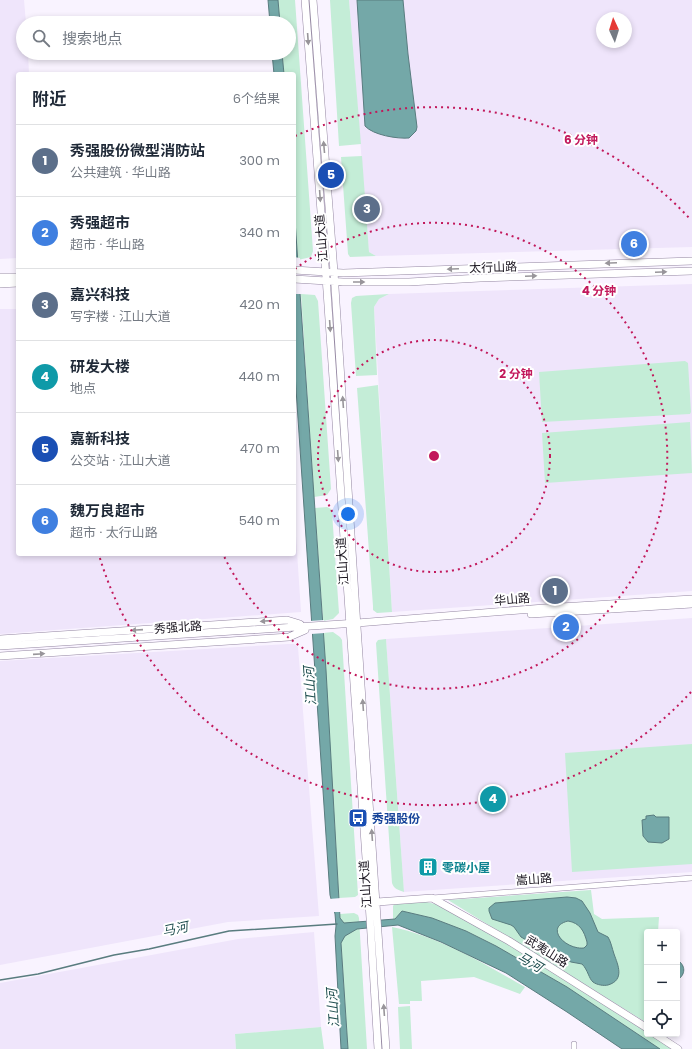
<!DOCTYPE html>
<html lang="zh">
<head>
<meta charset="utf-8">
<style>
  :root { --surface:#fff; --page:#f6f6f7; --text:#1f2937; --muted:#747a83; --line:#e0e1e3; --accent:#27667c }
  body { margin:0; font-family:Poppins,"Noto Sans SC",sans-serif; background:var(--page); color:var(--text) }
  .controls { position:absolute; right:12px; bottom:12px; display:grid; overflow:hidden; border-radius:4px; box-shadow:0 2px 6px #0003 }
  .controls button { width:36px; height:36px; display:grid; place-items:center; padding:0; border:0; border-bottom:1px solid var(--line); background:var(--surface); color:var(--text); font:20px sans-serif }
  .compass { position:absolute; left:596px; top:12px; width:36px; height:36px; border-radius:50%; background:var(--surface); box-shadow:0 2px 6px #0003; rotate:356deg }
  .you { position:absolute; left:348px; top:514px; width:14px; height:14px; margin:-10px; border:3px solid #fff; border-radius:50%; background:#1a73e8; box-shadow:0 0 0 6px #1a73e833 }
  .badge { display:grid; place-items:center; width:26px; height:26px; border-radius:50%; background:var(--accent); color:#fff; font-size:13px; font-weight:700 }
  .pin { position:absolute; translate:-50% -50%; border:2px solid #fff; box-shadow:0 1px 4px #0006 }
  .list { margin:0; padding:0; list-style:none }
  h2 { display:flex; justify-content:space-between; align-items:center; height:52px; margin:0; padding:0 16px; font-size:17px }
  h2 small { font-size:13px; font-weight:400; color:var(--muted) }
  .list li { display:grid; grid-template-columns:26px 1fr auto; gap:12px; align-items:center; box-sizing:border-box; height:72px; padding:0 16px; border-top:1px solid var(--line) }
  .list b { display:block; font-size:15px; white-space:nowrap }
  .list p { margin:0; font-size:13px; white-space:nowrap; color:var(--muted) }
  .list em { font-size:13px; font-style:normal; color:var(--muted) }
  .icon { flex:none; width:22px; height:22px; fill:none; stroke:currentColor; stroke-width:2; stroke-linecap:round; stroke-linejoin:round }
  .map { position:relative; flex:none; width:692px; height:1049px; overflow:hidden }
  .search { position:absolute; background:var(--surface); box-shadow:0 2px 6px #0003; left:16px; top:16px; width:280px; height:44px; display:flex; align-items:center; gap:10px; box-sizing:border-box; padding:0 14px; border-radius:22px; color:var(--muted); font-size:15px }
  .panel { position:absolute; background:var(--surface); box-shadow:0 2px 6px #0003; left:16px; top:72px; width:280px; height:484px; border-radius:4px }
  .map>svg:first-child { display:block }
  .built { fill:#efe5fb; fill-rule:evenodd }
  .green { fill:#c4edd7 }
  .water { fill:#74a8a8; stroke:#597c7f; fill-rule:evenodd }
  .pier { fill:#f9f3ff }
  .lines { fill:none; stroke-linecap:round; stroke-linejoin:round }
  .stream { stroke:#597c7f; stroke-width:1.5 }
  .street-casing { stroke:#9487a2; stroke-width:6 }
  .secondary-casing { stroke:#9487a2; stroke-width:8 }
  .street { stroke:#fff; stroke-width:5 }
  .secondary { stroke:#fff; stroke-width:7 }
  .oneway { fill:#98959a }
  .ring { fill:none; stroke:#c2185b; stroke-width:2; stroke-dasharray:2 4 }
  .labels { text-anchor:middle; dominant-baseline:central; stroke-width:4; stroke-linejoin:round; paint-order:stroke }
  .street-label { font-size:12px; fill:#19141e; stroke:#fff }
  .transit-label { font-size:12px; font-weight:bold; fill:#164399; stroke:#fff; text-anchor:start }
  .culture-label { font-size:12px; font-weight:bold; fill:#0d838f; stroke:#fff; text-anchor:start }
  .water-label { font-size:13px; font-style:italic; fill:#1e4d4e; stroke:#fff }
  .centre { fill:#c2185b; stroke:#fff; stroke-width:2 }
  .ring-label { font-size:12px; text-anchor:middle; font-weight:bold; fill:#c2185b; stroke:#fff; stroke-width:4; stroke-linejoin:round; paint-order:stroke }
</style>
</head>
<body>
<div class="map">
<svg width="692" height="1049" viewBox="0 0 692 1049">
  <rect width="100%" height="100%" fill="#f9f3ff"/>
  <!-- built -->
  <path class="built" d="M0,0H24L26,23H23V53H28L29,74H18V258L0,259Z
    M349,0H692V247L376,256L369,252ZM602,18H626V42H602Z
    M692,284V591L392,612L374,307L379,299L389,294Z
    M0,309H18V554H294V506L301,612L0,634Z
    M692,618V872L404,892L386,639Z
    M288,644H294L298,647L319,916L228,922L0,965V661Z
    M314,932L321,1027L235,1034L236,1049H0V983L238,939Z"/>
  <!-- green -->
  <path class="green" d="M278,0H295L313,251L311,257L298,260L294,206V74H284L282,53H289V23H280Z
    M330,0H349L361,144L339,146Z
    M362,156L369,252L376,256L350,257L348,254L341,157Z
    M301,294L315,295L318,301L331,489L327,495L314,497Z
    M389,294L379,299L374,307L377,375L356,376L351,303L352,298L356,296Z
    M685,361L688,363L691,412L690,414L542,422L539,372Z
    M378,385L392,612L377,613L373,610V606L357,388Z
    M690,422L692,473L545,483L542,433Z
    M327,507L331,509L332,512L339,613L333,619L323,621L315,508Z
    M333,632L340,637L342,640L358,895L355,897L339,898L323,633Z
    M386,639L404,892C398,890 394,889 392,883L376,643L378,640Z
    M692,744V864L572,872L565,753Z
    M591,890L594,914L602,919L659,917L658,932H647V1023L448,900Z
    M422,901L435,904L522,950L647,1031V1034H651L674,1049H660L567,987L496,946L466,931L432,918L402,911L395,919H393V906L395,903Z
    M354,913L358,915L359,918L367,1049H348L341,943L340,914Z
    M392,927C440,937 483,963 525,987L520,994L474,977L421,981L422,1001H410V1004H399Z
    M410,1006L412,1049H400L398,1007Z
    M321,1027L324,1049H236L235,1034Z"/>
  <!-- water -->
  <path class="water" d="M268,0H278L280,23H270Z
    M357,0H403L408,54L417,127L416,131L409,138C397,139 373,135 365,126Z
    M272,53H282L284,74H274Z
    M294,206L326,670L340,918L344,923L395,919L402,911L432,918L466,931L496,946L567,987L660,1049H622L567,1012L506,973L441,942L398,925L357,929L345,936L341,943L348,1049H341L335,936L336,926L335,914L330,895L294,359Z
    M654,815L656,817H669V839L662,843L648,842L643,836L642,820L646,819V816Z
    M567,897L576,898L582,901L590,913L598,932L608,937C611,942 612,948 614,954C618,965 625,980 608,985C604,986 597,985 593,982C589,979 588,970 582,964L571,962L565,959L564,955L557,950L530,942L521,937L514,927L511,925L492,919L489,911V908L495,903ZM568,921C580,923 584,931 587,942V945L584,948C565,950 544,927 568,921Z
    M677,960C686,965 686,975 677,980Z"/>
  <!-- pier -->
  <path class="pier" d="M294,257L300,258L303,294H294Z
    M324,620L325,633L311,634L310,621Z
    M341,898L342,912H332L329,899Z"/>
  <g class="lines">
    <!-- stream -->
    <path class="stream" d="M0,980L38,974L114,955L149,949L229,931L337,924"/>
    <!-- street casing -->
    <g class="street-casing">
      <path id="street" d="M432,898L692,878
        M574,1044V1049"/>
    </g>
    <!-- secondary casing -->
    <g class="secondary-casing">
      <path id="secondary" d="M305,0L327,291L369,902L378,1049
        M313,0L334,272L357,627L386,1049
        M294,270L343,273L692,261
        M0,277H18
        M294,279L343,282H409L480,278L692,271
        M0,284L18,283
        M531,614L692,604
        M0,639L287,620L300,624
        M0,646L357,623L544,608L692,599
        M0,656L289,637L305,630
        M377,902L432,898L509,941L647,1028
        M655,1034L678,1049"/>
    </g>
    <!-- street -->
    <use href="#street" class="street"/>
    <!-- secondary -->
    <use href="#secondary" class="secondary"/>
  </g>
  <!-- one-way arrows -->
  <defs><path id="oneway-solid" d="M-6-.8H1V-3.2L6.5 0L1 3.2V.8H-6Z"/></defs>
  <g class="oneway">
    <use href="#oneway-solid" transform="translate(308 39) rotate(86)"/>
    <use href="#oneway-solid" transform="translate(324 147) rotate(-95)"/>
    <use href="#oneway-solid" transform="translate(320 196) rotate(86)"/>
    <use href="#oneway-solid" transform="translate(611 263) rotate(178)"/>
    <use href="#oneway-solid" transform="translate(453 269) rotate(178)"/>
    <use href="#oneway-solid" transform="translate(661 272) rotate(-2)"/>
    <use href="#oneway-solid" transform="translate(531 276) rotate(-2)"/>
    <use href="#oneway-solid" transform="translate(359 282)"/>
    <use href="#oneway-solid" transform="translate(330 326) rotate(86)"/>
    <use href="#oneway-solid" transform="translate(343 402) rotate(-94)"/>
    <use href="#oneway-solid" transform="translate(338 456) rotate(86)"/>
    <use href="#oneway-solid" transform="translate(266 621) rotate(176)"/>
    <use href="#oneway-solid" transform="translate(137 630) rotate(176)"/>
    <use href="#oneway-solid" transform="translate(39 654) rotate(-4)"/>
    <use href="#oneway-solid" transform="translate(363 705) rotate(-94)"/>
    <use href="#oneway-solid" transform="translate(372 835) rotate(-94)"/>
    <use href="#oneway-solid" transform="translate(384 1010) rotate(-94)"/>
  </g>
  <!-- distance rings -->
  <g class="ring">
    <circle cx="434" cy="456" r="116"/>
    <path d="M295 269A233 233 0 1 1 223 554"/>
    <path d="M691 692A349 349 0 0 1 99 555M295 136A349 349 0 0 1 691 220"/>
  </g>
  <!-- icons -->
  <defs>
    <g id="bus-square" transform="scale(1)"><rect x="-9" y="-9" width="18" height="18" rx="4" fill="#1a4fb4" stroke="#fff"/><path d="M-5-6H5V4H4V6H2V4H-2V6H-4V4H-5ZM-3.5-4V0h7V-4ZM-3.5 1.2v1.5H-2V1.2ZM2 1.2v1.5H3.5V1.2Z" fill="#fff"/></g>
    <g id="building-square" transform="scale(1)"><rect x="-9" y="-9" width="18" height="18" rx="4" fill="#0f9aa8" stroke="#fff"/><path d="M-4-6H4V6H1V3H-1V6H-4ZM-2.5-4.3h1.7v1.8h-1.7ZM.8-4.3h1.7v1.8H.8ZM-2.5-1h1.7V.8h-1.7ZM.8-1h1.7V.8H.8Z" fill="#fff"/></g>
  </defs>
  <g fill-rule="evenodd">
    <use href="#bus-square" x="358" y="818"/>
    <use href="#building-square" x="428" y="867"/>
  </g>
  <g class="labels">
    <!-- street labels -->
    <g class="street-label">
      <text transform="translate(321 238) rotate(-95)">江山大道</text>
      <text transform="translate(493 267) rotate(-2)">太行山路</text>
      <text transform="translate(342 561) rotate(-94)">江山大道</text>
      <text transform="translate(512 599) rotate(-5)">华山路</text>
      <text transform="translate(178 627) rotate(-4)">秀强北路</text>
      <text transform="translate(534 879) rotate(-4)">嵩山路</text>
      <text transform="translate(365 884) rotate(-94)">江山大道</text>
      <text transform="translate(547 951) rotate(32)">武夷山路</text>
    </g>
    <!-- transit labels -->
    <g class="transit-label">
      <text x="372" y="818">秀强股份</text>
    </g>
    <!-- culture labels -->
    <g class="culture-label">
      <text x="442" y="867">零碳小屋</text>
    </g>
    <!-- water labels -->
    <g class="water-label">
      <text transform="translate(310 686) rotate(-94)">江山河</text>
      <text transform="translate(175 929) rotate(-12)">马河</text>
      <text transform="translate(530 962) rotate(31)">马河</text>
      <text transform="translate(333 1008) rotate(-94)">江山河</text>
    </g>
  </g>
  <circle cx="434" cy="456" r="6" class="centre"/>
  <g class="ring-label">
    <text x="581" y="144">6 分钟</text>
    <text x="599" y="295">4 分钟</text>
    <text x="516" y="378">2 分钟</text>
  </g>
</svg>
<div class="controls">
<button>+</button>
<button>−</button>
<button><svg class="icon" aria-label="locate" viewBox="0 0 24 24"><circle cx="12" cy="12" r="6"/><path d="M12 2v4M12 18v4M2 12h4M18 12h4"/></svg></button>
</div>
<svg class="compass" viewBox="-18 -18 36 36"><path d="M0-13l5 13h-10z" fill="#e53935"/><path d="M0 13l5-13h-10z" fill="#747a83"/></svg>
<div class="you"></div>
<div class="pin badge" style="left:555px;top:591px;background:#5c6f8a">1</div>
<div class="pin badge" style="left:566px;top:627px;background:#3f7fe0">2</div>
<div class="pin badge" style="left:367px;top:209px;background:#5c6f8a">3</div>
<div class="pin badge" style="left:493px;top:799px;background:#0f9aa8">4</div>
<div class="pin badge" style="left:331px;top:175px;background:#1a4fb4">5</div>
<div class="pin badge" style="left:634px;top:244px;background:#3f7fe0">6</div>
<div class="search"><svg class="icon" aria-label="search" viewBox="0 0 24 24"><circle cx="10" cy="10" r="6"/><path d="M15 15l6 6"/></svg>搜索地点</div>
<section class="panel">
<h2>附近<small>6个结果</small></h2>
<ul class="list">
<li><span class="badge" style="background:#5c6f8a">1</span><div><b>秀强股份微型消防站</b><p>公共建筑 · 华山路</p></div><em>300 m</em></li>
<li><span class="badge" style="background:#3f7fe0">2</span><div><b>秀强超市</b><p>超市 · 华山路</p></div><em>340 m</em></li>
<li><span class="badge" style="background:#5c6f8a">3</span><div><b>嘉兴科技</b><p>写字楼 · 江山大道</p></div><em>420 m</em></li>
<li><span class="badge" style="background:#0f9aa8">4</span><div><b>研发大楼</b><p>地点</p></div><em>440 m</em></li>
<li><span class="badge" style="background:#1a4fb4">5</span><div><b>嘉新科技</b><p>公交站 · 江山大道</p></div><em>470 m</em></li>
<li><span class="badge" style="background:#3f7fe0">6</span><div><b>魏万良超市</b><p>超市 · 太行山路</p></div><em>540 m</em></li>
</ul>
</section>
</div>
</body>
</html>
